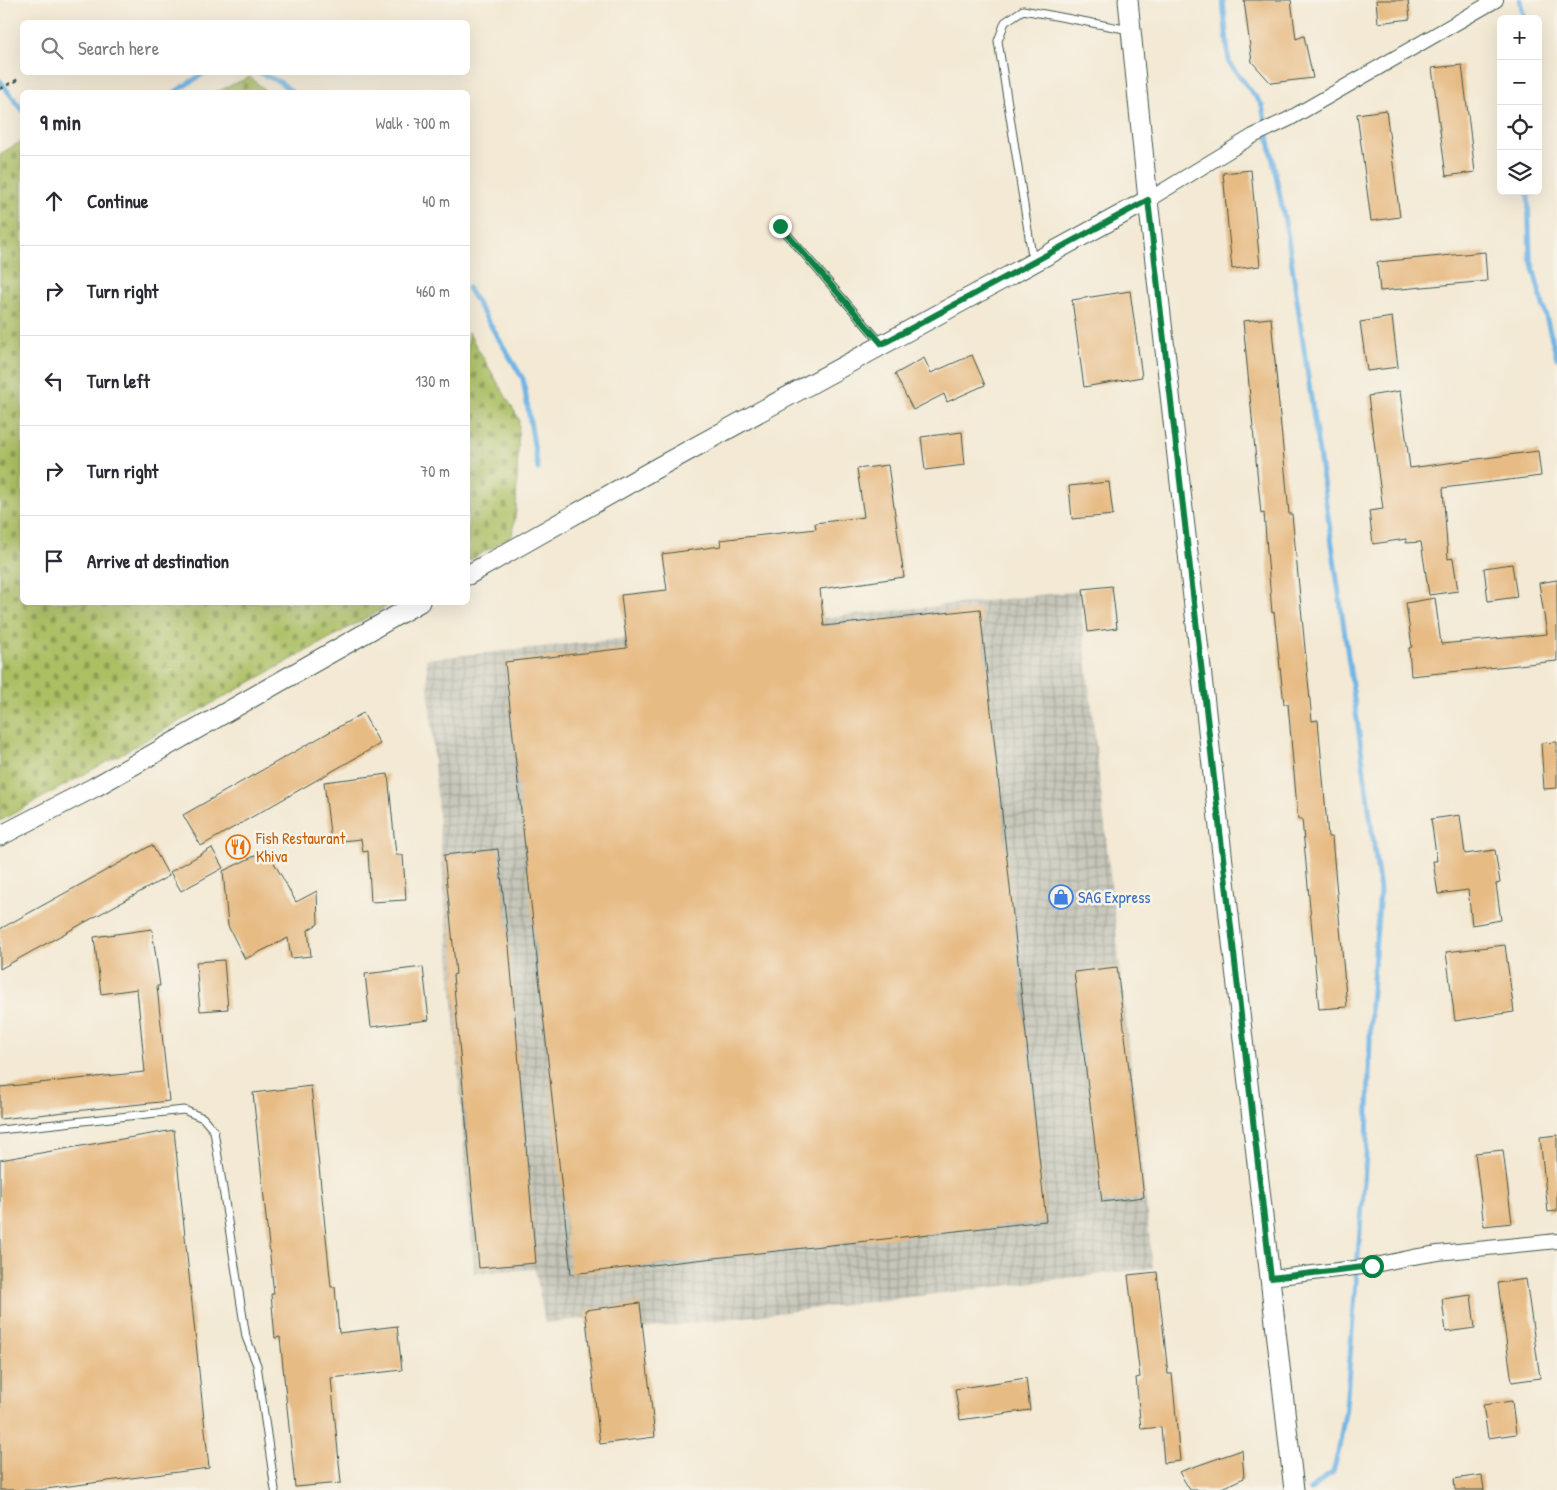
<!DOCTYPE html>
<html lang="en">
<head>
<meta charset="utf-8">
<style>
  :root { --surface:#fff; --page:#f2f2f3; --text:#2b2b33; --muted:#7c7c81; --line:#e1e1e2 }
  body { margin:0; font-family:"Patrick Hand",sans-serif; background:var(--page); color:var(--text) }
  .controls { position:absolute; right:15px; top:15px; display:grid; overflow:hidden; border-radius:8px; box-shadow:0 5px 20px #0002 }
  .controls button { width:45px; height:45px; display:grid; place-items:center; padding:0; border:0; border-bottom:1px solid var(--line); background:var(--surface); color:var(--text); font:25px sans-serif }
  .stop { position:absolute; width:15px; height:15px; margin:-11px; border:4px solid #0b8043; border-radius:50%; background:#fff }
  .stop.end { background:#0b8043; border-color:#fff; box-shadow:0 1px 5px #0008 }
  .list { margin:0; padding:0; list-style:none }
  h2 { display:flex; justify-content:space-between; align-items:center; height:65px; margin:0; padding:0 20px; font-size:21px }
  h2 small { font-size:16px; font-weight:400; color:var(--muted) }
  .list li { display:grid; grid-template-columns:32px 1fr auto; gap:15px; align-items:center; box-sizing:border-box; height:90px; padding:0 20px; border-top:1px solid var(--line) }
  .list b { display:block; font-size:19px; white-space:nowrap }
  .list em { font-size:16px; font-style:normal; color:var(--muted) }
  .icon { flex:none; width:28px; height:28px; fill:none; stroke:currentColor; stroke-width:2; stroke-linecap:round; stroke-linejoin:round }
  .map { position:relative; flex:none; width:1557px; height:1490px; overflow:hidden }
  .search { position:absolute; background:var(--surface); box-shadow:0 5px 20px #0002; left:20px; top:20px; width:450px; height:55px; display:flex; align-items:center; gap:12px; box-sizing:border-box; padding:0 18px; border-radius:8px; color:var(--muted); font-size:19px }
  .panel { position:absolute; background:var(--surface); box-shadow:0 5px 20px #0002; left:20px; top:90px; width:450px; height:515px; border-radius:8px }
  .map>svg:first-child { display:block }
  .industrial { fill:url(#industrial-grid) }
  .cemetery { fill:url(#cemetery-stones); stroke:#657e4c }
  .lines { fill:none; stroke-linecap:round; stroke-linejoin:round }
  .stream { stroke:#6fb5e6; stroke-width:5 }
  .building { fill:#e7bb84 }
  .lane-casing { stroke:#3f574c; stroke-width:9 }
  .street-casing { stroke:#3f574c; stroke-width:16 }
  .secondary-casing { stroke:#3f574c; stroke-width:21 }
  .path { stroke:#3f574c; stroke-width:3; stroke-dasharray:4 4; stroke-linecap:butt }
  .lane { stroke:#fff; stroke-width:7 }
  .street { stroke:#fff; stroke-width:14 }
  .secondary { stroke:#fff; stroke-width:19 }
  .route { stroke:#0b8043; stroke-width:6 }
  .labels { text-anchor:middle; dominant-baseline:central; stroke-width:5; stroke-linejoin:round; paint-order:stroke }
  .food-label { font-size:16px; fill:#c56008; stroke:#f7f3e8; text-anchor:start }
  .shop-label { font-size:16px; fill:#366cbe; stroke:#f7f3e8; text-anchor:start }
</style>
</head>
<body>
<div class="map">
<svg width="1557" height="1490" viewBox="0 0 1557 1490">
  <defs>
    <pattern id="industrial-grid" width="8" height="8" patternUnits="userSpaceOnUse" patternTransform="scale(1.25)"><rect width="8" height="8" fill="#c5c5b8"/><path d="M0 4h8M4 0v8" fill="none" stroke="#9fa196"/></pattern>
    <pattern id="cemetery-stones" width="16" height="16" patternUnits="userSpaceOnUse" patternTransform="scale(1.25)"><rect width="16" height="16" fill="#abbf64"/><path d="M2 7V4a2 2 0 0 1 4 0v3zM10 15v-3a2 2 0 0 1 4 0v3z" fill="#8b9c53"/></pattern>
  </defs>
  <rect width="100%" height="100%" fill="#f7f3e8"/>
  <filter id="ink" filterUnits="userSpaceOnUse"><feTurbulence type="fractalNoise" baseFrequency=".02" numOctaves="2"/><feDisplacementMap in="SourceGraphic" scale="10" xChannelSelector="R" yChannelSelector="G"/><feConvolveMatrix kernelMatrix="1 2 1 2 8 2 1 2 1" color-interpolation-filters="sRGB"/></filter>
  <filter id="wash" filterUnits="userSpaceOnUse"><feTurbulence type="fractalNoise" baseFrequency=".0096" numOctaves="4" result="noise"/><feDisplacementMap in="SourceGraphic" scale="20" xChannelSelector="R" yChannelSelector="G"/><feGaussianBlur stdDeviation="1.12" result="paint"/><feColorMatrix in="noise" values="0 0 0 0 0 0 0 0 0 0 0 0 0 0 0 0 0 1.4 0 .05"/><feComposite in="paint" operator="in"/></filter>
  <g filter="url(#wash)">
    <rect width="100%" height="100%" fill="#f3e9d4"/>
    <!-- industrial -->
    <path class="industrial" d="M1079,591L1153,1268L644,1329L638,1313L545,1323L535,1269L474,1273L426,659Z"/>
    <!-- cemetery -->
    <path class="cemetery" d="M250,77L267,92H216Z
      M22,141V602L393,603L0,821V154Z
      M468,332L519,419L516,510L512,536L468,561Z"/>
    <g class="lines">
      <!-- stream -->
      <path class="stream" d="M1223,0L1229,63L1262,105L1288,237L1359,733L1380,890L1371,1004L1367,1143L1346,1407L1338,1453L1333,1472L1310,1490
        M1520,0L1524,19
        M258,72L280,82L292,92
        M0,81L22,110
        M175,92L206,72
        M1528,191L1530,256L1557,358
        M468,288L523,379L538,469"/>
    </g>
    <g id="blocks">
      <!-- building -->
      <path class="building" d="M1244,0H1291L1296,39L1304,36L1313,78L1271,83L1252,62Z
        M1376,0H1408L1410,19L1378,23Z
        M1462,65L1475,172L1446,176L1432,68Z
        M1386,110L1400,217L1371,221L1357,114Z
        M1251,170L1260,266L1232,269L1223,173Z
        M1485,252L1487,281L1380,291L1377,262Z
        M1130,291L1142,377L1084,387L1072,300Z
        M1392,317L1398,367L1367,371L1360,322Z
        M1271,318L1289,514H1292L1312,721L1318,720L1328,837H1332L1347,1007L1319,1009L1302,819H1298L1288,704H1284L1274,612L1272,613L1264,513L1261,514L1243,321Z
        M972,355L985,385L947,402L944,394L913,410L895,374L924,358L931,373Z
        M1400,391L1410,468L1538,451L1541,476L1443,488L1448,559L1453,558L1458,591L1429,595L1421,542L1406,543V539L1373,544L1369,511L1383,509L1368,396Z
        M962,432L965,465L925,470L921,437Z
        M888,465L904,577L820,589L824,626L980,609L1046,1221L571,1274L505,662L627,648L621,595L667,590L662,554L721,546L720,540L816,529L815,523L864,517L857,469Z
        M1109,482L1113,515L1072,519L1069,486Z
        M1512,564L1517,597L1488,601L1484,568Z
        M1557,580V661L1411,676L1409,648L1412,647L1406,603L1435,598L1441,644L1547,634L1539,583Z
        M1112,586L1117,628L1088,632L1083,589Z
        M363,713L380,744L201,846L183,815Z
        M1557,742V788L1544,789L1541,743Z
        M388,774L396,855H403L406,900L371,902L368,851L363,852L361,839L331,842L324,782Z
        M1460,815L1465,854L1495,850L1500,883L1496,884L1501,920L1472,925L1468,890L1438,894L1433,861H1437L1431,819Z
        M152,845L169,876L0,969V929Z
        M212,848L223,868L181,891L170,872Z
        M498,849L509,946L536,1263L479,1268L453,975L456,974L444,855Z
        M267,850L296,902L317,891L318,924L308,930L311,956L291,958L288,938L245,959L228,926L223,871Z
        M152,929L160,986H157L169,1101L0,1119V1087L145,1072L137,989L101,994L94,937Z
        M1505,945L1514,1012L1455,1021L1446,952Z
        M224,960L228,1009L200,1011L196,962Z
        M423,967L429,1020L371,1027L365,974Z
        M1117,967L1144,1197L1102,1202L1074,972Z
        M311,1086L331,1287H335L339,1333L397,1326L402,1370L331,1378L341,1483L295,1487L280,1337L275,1338L271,1294H274L253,1093Z
        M174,1130L209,1468L38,1490H0V1160Z
        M1557,1135V1211L1548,1212L1540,1137Z
        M1503,1150L1512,1223L1484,1226L1475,1153Z
        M1157,1272L1168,1374H1172L1180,1461L1164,1463L1161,1427L1141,1429L1136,1378L1140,1377L1128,1275Z
        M1526,1279L1540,1378L1512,1382L1498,1283Z
        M1471,1295L1475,1328L1446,1332L1442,1299Z
        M640,1303L655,1437L600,1444L585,1310Z
        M1026,1378L1030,1410L960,1420L955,1389Z
        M1512,1401L1516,1434L1488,1438L1483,1405Z
        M1242,1450L1244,1478L1217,1490H1190L1179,1472Z
        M1482,1475L1484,1490H1455L1454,1479Z"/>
    </g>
  </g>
  <g filter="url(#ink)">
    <use href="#blocks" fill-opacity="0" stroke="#3f574c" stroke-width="1"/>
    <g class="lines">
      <!-- lane casing -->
      <g class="lane-casing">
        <path id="lane" d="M780,226L882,344
          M1033,262L998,41L1005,22L1023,10L1130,30
          M0,1130L184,1110L203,1118L214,1131L246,1337L257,1365L275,1490"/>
      </g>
      <!-- street casing -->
      <g class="street-casing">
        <path id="street" d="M1148,200L1253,136L1289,119L1496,0
          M1271,1278L1371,1266L1413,1257L1438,1253L1557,1241"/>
      </g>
      <!-- secondary casing -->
      <g class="secondary-casing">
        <path id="secondary" d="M1128,0L1148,200L1294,1490
          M468,575L653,470L1148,200
          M0,836L95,787L420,602"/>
      </g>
      <!-- path -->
      <path class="path" d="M0,89L21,78"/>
      <!-- lane -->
      <use href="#lane" class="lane"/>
      <!-- street -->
      <use href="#street" class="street"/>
      <!-- secondary -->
      <use href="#secondary" class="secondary"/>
    </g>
  </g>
  <g class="lines" filter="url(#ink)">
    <!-- route -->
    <path class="route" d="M780,226L882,344L1148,200L1271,1278L1372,1266"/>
  </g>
  <!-- icons -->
  <defs>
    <g id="restaurant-ring" transform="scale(1.25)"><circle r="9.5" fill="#f7f3e8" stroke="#e8710a" stroke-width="1.5"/><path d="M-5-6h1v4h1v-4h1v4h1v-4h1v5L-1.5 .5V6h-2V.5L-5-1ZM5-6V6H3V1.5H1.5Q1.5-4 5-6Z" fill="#e8710a"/></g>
    <g id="shop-ring" transform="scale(1.25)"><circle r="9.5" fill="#f7f3e8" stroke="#3f7fe0" stroke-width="1.5"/><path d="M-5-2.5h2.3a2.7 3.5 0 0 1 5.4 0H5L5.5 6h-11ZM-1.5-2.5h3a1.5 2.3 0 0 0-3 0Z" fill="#3f7fe0"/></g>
  </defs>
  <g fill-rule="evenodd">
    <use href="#restaurant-ring" x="238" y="847"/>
    <use href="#shop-ring" x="1061" y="897"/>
  </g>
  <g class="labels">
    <!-- food labels -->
    <g class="food-label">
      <text x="256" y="838">Fish Restaurant<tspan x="256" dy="18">Khiva</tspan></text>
    </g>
    <!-- shop labels -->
    <g class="shop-label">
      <text x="1078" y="897">SAG Express</text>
    </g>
  </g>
</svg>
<div class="controls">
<button>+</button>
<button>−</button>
<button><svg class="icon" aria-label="locate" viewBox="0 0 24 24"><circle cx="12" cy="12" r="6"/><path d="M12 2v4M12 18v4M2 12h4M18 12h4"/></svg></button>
<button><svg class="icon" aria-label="layers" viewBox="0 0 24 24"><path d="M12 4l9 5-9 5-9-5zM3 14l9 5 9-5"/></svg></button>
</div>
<div class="stop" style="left:1372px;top:1266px"></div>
<div class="stop end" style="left:780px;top:226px"></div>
<div class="search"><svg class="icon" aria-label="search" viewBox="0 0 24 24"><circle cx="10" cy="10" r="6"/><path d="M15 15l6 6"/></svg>Search here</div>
<section class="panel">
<h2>9 min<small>Walk · 700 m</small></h2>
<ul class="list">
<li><svg class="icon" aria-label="ahead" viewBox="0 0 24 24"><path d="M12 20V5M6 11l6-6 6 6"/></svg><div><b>Continue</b></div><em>40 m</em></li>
<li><svg class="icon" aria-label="right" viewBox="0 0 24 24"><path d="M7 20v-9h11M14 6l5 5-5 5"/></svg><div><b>Turn right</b></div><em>460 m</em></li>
<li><svg class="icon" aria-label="left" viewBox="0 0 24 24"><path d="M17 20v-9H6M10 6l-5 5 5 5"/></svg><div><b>Turn left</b></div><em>130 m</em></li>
<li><svg class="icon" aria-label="right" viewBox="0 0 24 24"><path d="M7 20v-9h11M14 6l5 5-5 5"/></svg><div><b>Turn right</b></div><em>70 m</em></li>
<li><svg class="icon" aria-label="arrive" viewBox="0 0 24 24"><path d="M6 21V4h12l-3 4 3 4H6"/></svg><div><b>Arrive at destination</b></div></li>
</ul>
</section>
</div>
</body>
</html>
